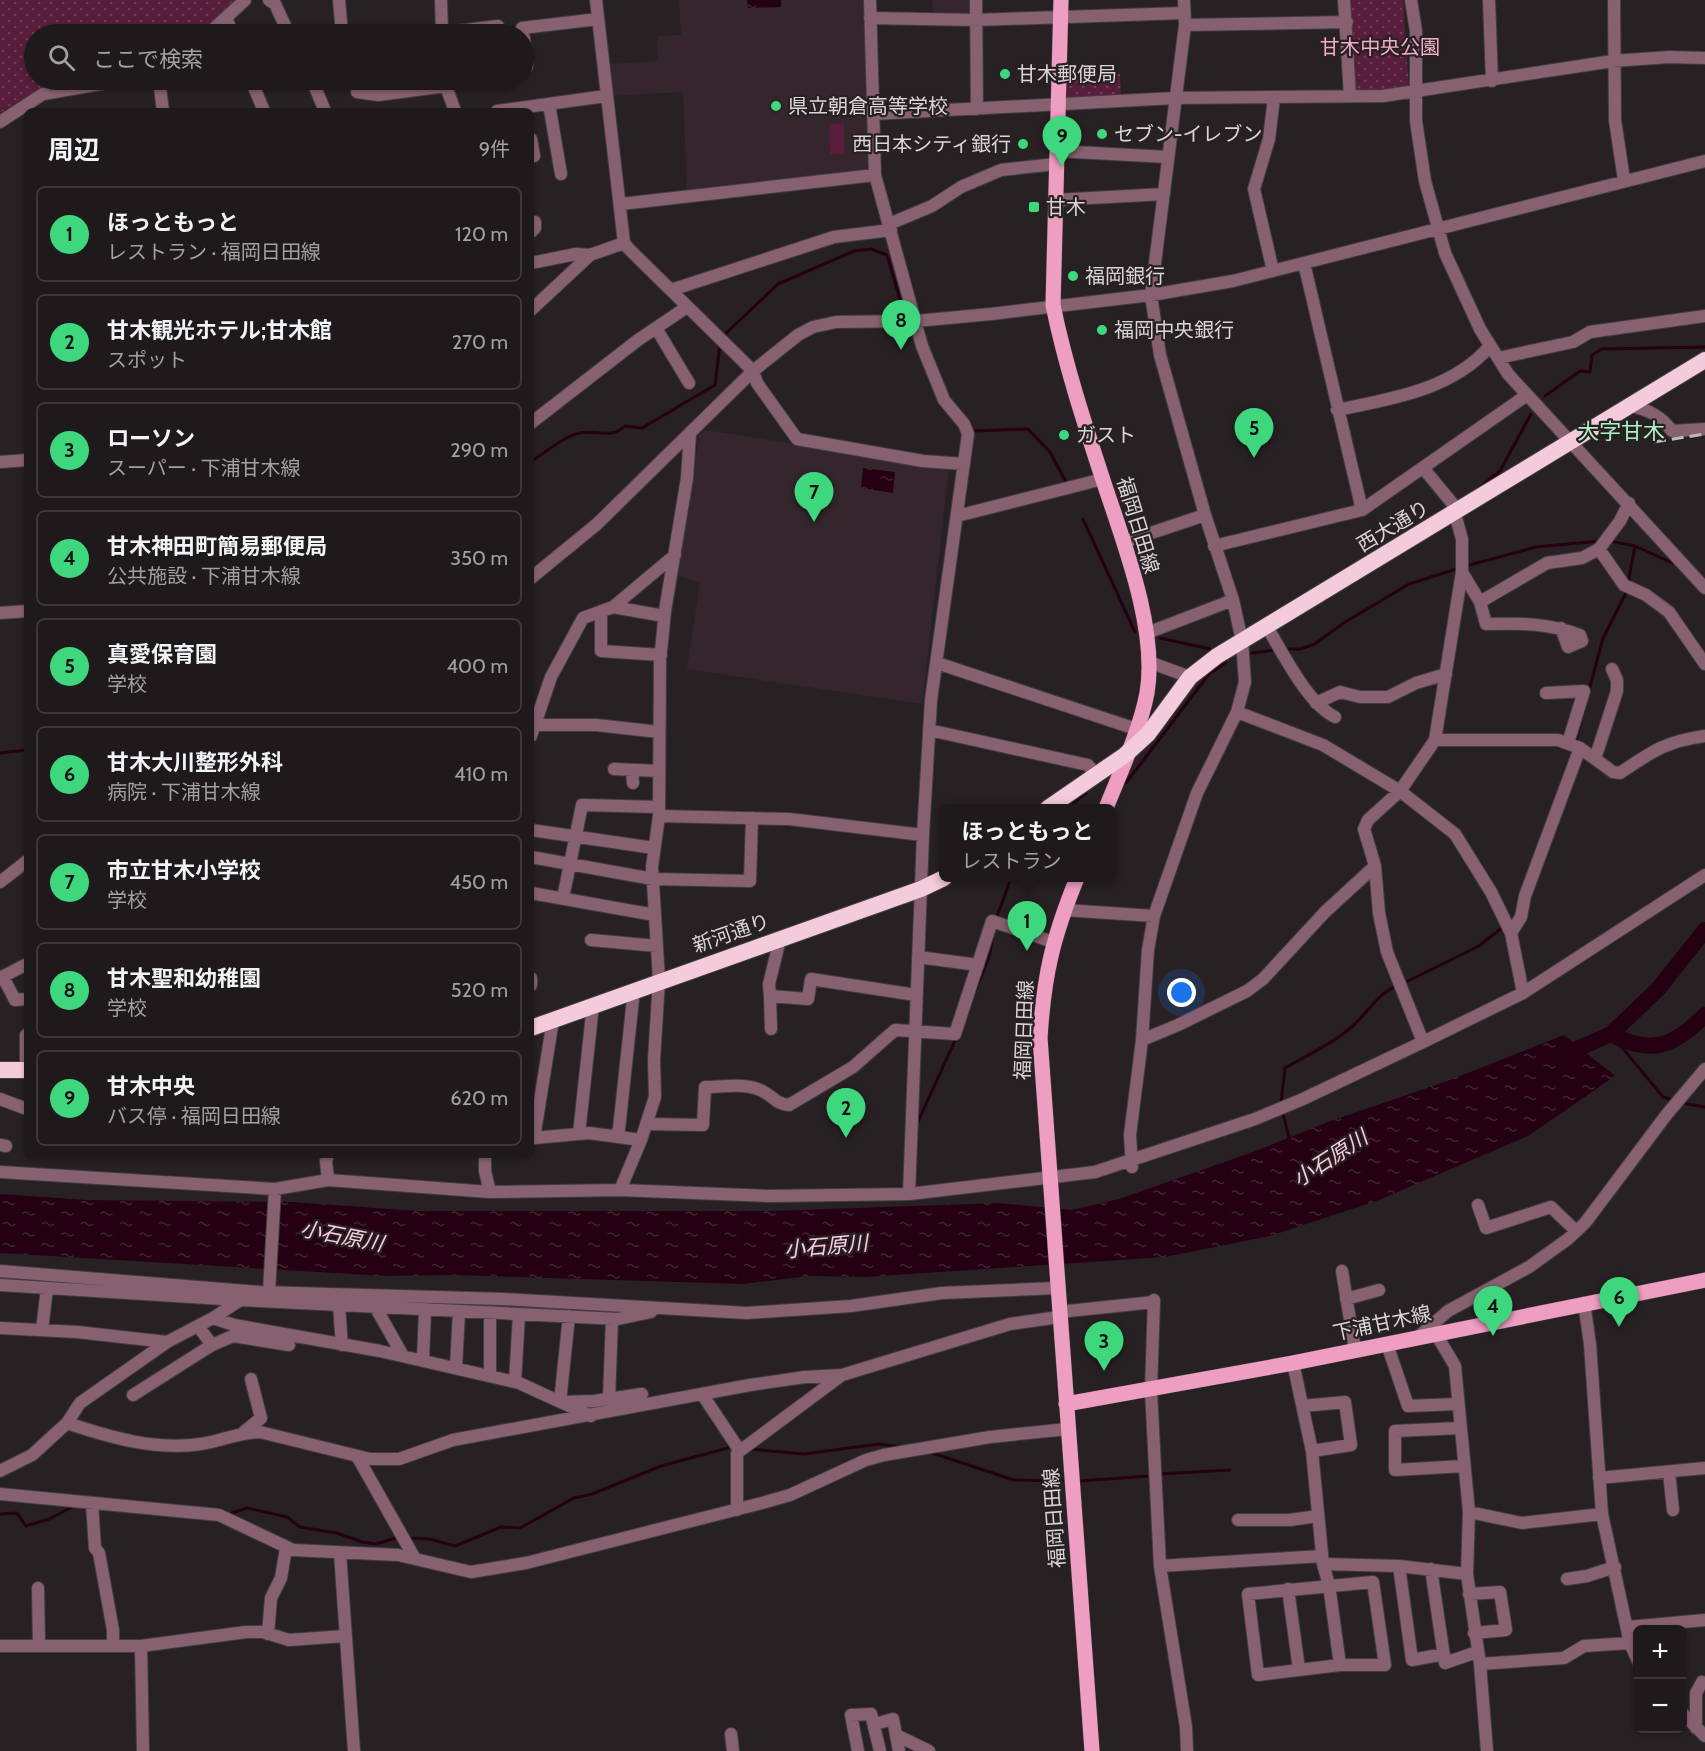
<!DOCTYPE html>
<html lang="ja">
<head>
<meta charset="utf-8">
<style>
  :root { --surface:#1e191b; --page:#2b2628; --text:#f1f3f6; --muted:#a1a0a3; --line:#3c383a; --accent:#3ed77d }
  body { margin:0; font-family:Cabin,"Noto Sans JP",sans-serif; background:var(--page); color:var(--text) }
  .controls { position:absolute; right:18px; bottom:18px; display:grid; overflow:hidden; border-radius:9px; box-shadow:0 2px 4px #0004 }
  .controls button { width:54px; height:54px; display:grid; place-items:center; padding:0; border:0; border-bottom:2px solid var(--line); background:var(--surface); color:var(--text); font:30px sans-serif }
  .you { position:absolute; left:1182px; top:993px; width:21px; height:21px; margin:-15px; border:4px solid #fff; border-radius:50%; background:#1a73e8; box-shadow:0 0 0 9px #1a73e833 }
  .badge { display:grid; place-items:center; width:39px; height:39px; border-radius:50%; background:var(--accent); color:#111; font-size:20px; font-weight:700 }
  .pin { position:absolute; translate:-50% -50px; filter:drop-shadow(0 2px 3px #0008) }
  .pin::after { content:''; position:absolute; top:32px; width:21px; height:18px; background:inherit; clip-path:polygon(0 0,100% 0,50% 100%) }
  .popup { position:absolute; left:939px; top:804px; width:177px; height:78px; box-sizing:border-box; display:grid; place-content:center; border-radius:9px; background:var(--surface); filter:drop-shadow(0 2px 4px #0005); font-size:20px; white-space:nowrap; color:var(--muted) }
  .popup b { font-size:22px; color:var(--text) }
  .popup::after { content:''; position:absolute; left:50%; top:100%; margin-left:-12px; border:12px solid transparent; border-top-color:var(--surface) }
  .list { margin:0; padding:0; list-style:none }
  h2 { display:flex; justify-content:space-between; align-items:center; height:78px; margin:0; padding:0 24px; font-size:26px }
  h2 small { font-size:20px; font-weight:400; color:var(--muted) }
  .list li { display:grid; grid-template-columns:39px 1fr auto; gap:18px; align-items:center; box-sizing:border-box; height:96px; margin:0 12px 12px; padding:0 12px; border:2px solid var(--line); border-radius:9px }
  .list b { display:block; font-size:22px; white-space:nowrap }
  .list p { margin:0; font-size:20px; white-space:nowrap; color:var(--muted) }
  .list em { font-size:20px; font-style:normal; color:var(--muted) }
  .icon { flex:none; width:33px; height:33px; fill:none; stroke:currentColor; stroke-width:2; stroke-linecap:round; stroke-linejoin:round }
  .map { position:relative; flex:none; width:1705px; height:1751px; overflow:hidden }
  .search { position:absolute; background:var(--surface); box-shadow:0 2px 4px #0004; left:24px; top:24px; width:510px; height:66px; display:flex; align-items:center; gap:15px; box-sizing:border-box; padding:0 21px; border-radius:33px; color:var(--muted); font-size:22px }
  .panel { position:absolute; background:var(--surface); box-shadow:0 2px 4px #0004; left:24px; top:108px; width:510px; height:1050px; border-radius:9px }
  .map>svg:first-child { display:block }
  .built { fill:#34262c }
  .grass { fill:#581d3b }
  .park { fill:url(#park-dots) }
  .water { fill:url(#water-ripples) }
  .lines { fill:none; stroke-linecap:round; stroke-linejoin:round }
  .stream { stroke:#240012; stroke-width:3 }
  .river { stroke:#240012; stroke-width:16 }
  .minor-casing { stroke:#443e41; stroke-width:14 }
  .major-casing { stroke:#443e41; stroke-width:16 }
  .highway-casing { stroke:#443e41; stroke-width:18 }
  .minor { stroke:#886171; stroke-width:12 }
  .major { stroke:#ee9ec1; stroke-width:15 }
  .highway { stroke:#f3cbdb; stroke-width:16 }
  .rail { stroke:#bfbabc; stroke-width:3; stroke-dasharray:12 6; stroke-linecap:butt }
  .poi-dot { fill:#3ed77d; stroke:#282124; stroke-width:2 }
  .labels { text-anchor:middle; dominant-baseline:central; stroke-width:4.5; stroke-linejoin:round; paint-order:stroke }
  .park-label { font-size:20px; fill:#f3abca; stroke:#282124 }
  .poi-label { font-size:20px; fill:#dad5d7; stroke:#282124; text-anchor:start }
  .street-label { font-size:20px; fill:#dad5d7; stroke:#282124 }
  .water-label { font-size:21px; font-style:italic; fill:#fdcce0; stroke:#282124 }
  .quarter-label { font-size:22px; fill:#abf2bf; stroke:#282124 }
</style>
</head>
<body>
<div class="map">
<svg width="1705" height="1751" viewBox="0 0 1705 1751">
  <defs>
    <pattern id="park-dots" width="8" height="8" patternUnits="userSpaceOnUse" patternTransform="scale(1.5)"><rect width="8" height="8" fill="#581d3b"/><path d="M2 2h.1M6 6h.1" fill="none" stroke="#6f3d57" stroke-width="1.8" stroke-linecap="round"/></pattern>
    <pattern id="water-ripples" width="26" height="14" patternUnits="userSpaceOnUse" patternTransform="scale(1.5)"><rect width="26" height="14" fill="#240012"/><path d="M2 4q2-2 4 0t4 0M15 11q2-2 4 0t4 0" fill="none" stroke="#432434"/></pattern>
  </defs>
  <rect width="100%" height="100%" fill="#282124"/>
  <!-- built -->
  <path class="built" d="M679,0H867L871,173L687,193L683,92L610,96L607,64L658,61L657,36L681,35Z
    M932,0H972V17H933Z
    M706,430L949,468L922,704L687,669L700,582L678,576L699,435Z"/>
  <!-- grass -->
  <path class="grass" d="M844,123V154H830L829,124Z"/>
  <!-- park -->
  <path class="park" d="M0,0H237L198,34H34V80H89L50,82L0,113Z
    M1347,0H1403L1409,89L1358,92L1355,89Z
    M1120,74L1121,97L1067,100V76Z"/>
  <!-- water -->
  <path class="water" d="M747,0H781V7L748,8Z
    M863,468L895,472L893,493L861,488Z
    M1564,1035L1615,1076L1528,1136L1379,1200L1270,1236L1165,1257L865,1277L809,1276L744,1284L451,1275L385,1276L0,1253V1194L87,1200L292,1202L417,1211H771L998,1203L1072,1210L1119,1199L1253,1152L1328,1122L1450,1080Z"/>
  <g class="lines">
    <!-- stream -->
    <path class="stream" d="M723,336L778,284L854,251L871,249L887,255L904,313
      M1545,396L1580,371L1590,372L1592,355L1602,349L1705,347
      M973,431L1028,429L1050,452L1066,482
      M531,461C547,452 562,437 580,433C598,429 610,440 625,426L642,428L715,385L720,345
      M1479,488L1500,471L1531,414
      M1083,519L1135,632
      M1610,541L1635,546L1677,565
      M1466,566L1536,547L1600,541
      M1628,584L1635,546
      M1160,638L1210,649
      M1283,649H1300L1315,644L1342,624L1409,584L1460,568
      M1252,653L1277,650
      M1575,743L1603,638L1627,591
      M0,753L27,750
      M1126,783L1209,674L1226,662
      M1067,808L1086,793
      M996,919L1011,878
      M1404,983L1479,946L1504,926
      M974,994L989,957L993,935
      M1611,1034L1663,1097L1675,1101
      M1281,1103L1285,1068C1308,1055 1333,1043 1353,1026C1368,1012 1378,993 1397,986
      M1682,1103L1705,1107
      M1282,1110L1290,1141
      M916,1126L957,1036
      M749,1449L804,1454L879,1444L900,1447
      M929,1452L1014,1480L1064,1481
      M1159,1474L1230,1470
      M1080,1481L1149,1476
      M0,1514L17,1513L26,1526L49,1519L74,1506
      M229,1514L247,1508L287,1517L300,1527L337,1533L362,1542L376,1544L396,1538
      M407,1538L430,1539L455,1546L501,1527L520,1528L574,1498L592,1494L661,1466L728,1448"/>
    <!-- river -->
    <path class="river" d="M1611,1034C1651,1056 1674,1046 1705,1015
      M1559,1057L1611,1034L1658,989L1705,930"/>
    <!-- minor casing -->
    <g class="minor-casing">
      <path id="minor" d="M269,0L275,4L289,34
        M339,0L342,34
        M441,0L442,34
        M596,0L624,243L629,249L753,371L757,383L797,439L923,461L964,464
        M870,0L875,175L922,346L944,400L964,424L968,434L931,700L923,835L909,1194
        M976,0L977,109
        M1344,0L1350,96
        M1411,0L1416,31V121L1425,181L1445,253L1480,329L1508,374L1705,588
        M1489,0L1492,81
        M1614,0L1615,120L1624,180
        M226,18L233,34
        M870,18L975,20L1184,13
        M1185,25L1347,22
        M442,33L498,26
        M208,34L245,0
        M523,34L522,28L598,19
        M524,38L527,66
        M159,80L163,111
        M251,80L264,111
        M312,80L325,111
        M444,81L455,111
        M357,92L378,95L446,86
        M549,104L561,174
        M497,111L606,96
        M872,114L1175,98L1383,96L1613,61L1669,57L1705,58
        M0,122L43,94L123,80
        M531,139L534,156
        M1056,151L1168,157
        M1055,200L1164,194
        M621,204L875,175
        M889,224L932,206L961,187L1001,170L1055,164
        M531,232L535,228V222
        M531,263L576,254L590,255
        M1304,263L1362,510
        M1273,271L1254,189L1269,139L1274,98
        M671,290L834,237L891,230
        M531,310L590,255L624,243
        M656,328L689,383
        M1498,358L1573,342L1590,332L1705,316
        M1630,406C1648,409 1661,416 1672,431L1705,429
        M1337,410C1390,399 1452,390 1489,347
        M531,423L638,340L687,307
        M0,462L27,460
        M1629,503L1620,521L1599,549L1624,585L1646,595L1669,612L1705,664
        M957,516L1103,479
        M1124,542L1205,515
        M1214,546L1362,510L1527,395
        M1462,572L1480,602L1486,624C1520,623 1548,623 1580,635L1582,641L1568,647L1561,628
        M531,578L597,524L753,371L798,335L813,327L836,322L916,321L991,314L1151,295L1233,281L1705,161
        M1480,602L1547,563L1582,558L1599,549
        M613,607L664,616
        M601,611V651L661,655
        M0,613L27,611
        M1267,627C1283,653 1307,703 1335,717
        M1147,633L1233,600
        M1149,662L1190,677
        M937,663L1136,729
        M1546,693L1584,691L1568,743
        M1316,703L1340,692L1360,697H1388L1416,683L1446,674
        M1237,712L1323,745L1400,791L1455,834L1491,892L1511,933L1523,993
        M534,725H596L659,732
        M929,730L1088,765L1096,775
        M531,736L551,677L583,618L613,607L675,555
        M1435,740H1558L1580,748L1613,772L1620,773C1653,751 1664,742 1705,736
        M1595,759L1617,691V680L1612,669
        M614,769L659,771
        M632,770L633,783
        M659,816L789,819L923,835
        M531,830L654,848
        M531,857L653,879L750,881L752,818
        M0,882L27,861
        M531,893L655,915
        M563,898L582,805L659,807
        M1064,910L1154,916
        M1511,933L1521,917L1525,896L1580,748
        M780,939L769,984L770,996L808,999L811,979L916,995
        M591,940L657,946
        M918,957L978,965
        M3,977L15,1000L27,999
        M0,978L27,964
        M531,978V985
        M770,996L771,1029
        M553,1020L534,1138L589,1133L641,1140L655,1097L654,1060L659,980L652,867L659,816L660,661L665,611L687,478L690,434
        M26,1035V1070
        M1142,1040L1178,1025L1247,991L1263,979L1325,912L1375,866
        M1423,1042L1387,952L1379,913L1375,866L1364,829L1368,820L1400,791L1435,740L1462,572V539L1452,503L1424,469
        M0,1099L27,1109
        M646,1124L703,1125L705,1087C723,1087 748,1082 764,1092C774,1097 776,1104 789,1105L853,1067L895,1030L955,1034L992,921L1053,942
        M579,1134L593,1005
        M616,1135L619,1129L634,990
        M0,1145L6,1146
        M485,1155V1171L490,1192L620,1190L770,1196L909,1194L1095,1172L1255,1119L1303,1099L1423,1042L1523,993L1705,875
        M1132,1167L1130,1135L1142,1040L1148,950L1154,916L1197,793L1237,712L1245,682L1242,641L1233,600L1205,515L1160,355L1151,295L1185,25L1184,0
        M0,1172L275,1189L328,1180L326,1161L328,1155
        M328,1180L490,1192
        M620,1190L641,1140
        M1478,1205L1486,1228L1551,1207L1576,1231
        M0,1271L260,1292L503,1299L747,1313L851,1306L942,1293L1057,1288
        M1342,1271L1355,1350
        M0,1285L239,1300L618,1319L651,1312
        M269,1292L275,1189
        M1346,1299L1379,1290
        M1154,1300L1151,1390L1160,1566L1186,1727L1187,1751
        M1584,1303L1590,1344L1602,1514L1630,1643L1638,1661
        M339,1306L342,1345
        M376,1308L403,1356
        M1059,1312L1154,1302
        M569,1316L560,1402L594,1401L642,1394
        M213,1318L234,1325L380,1351L519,1383L591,1416
        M0,1328L77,1332L167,1342
        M42,1330L47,1288
        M1436,1334L1455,1366L1469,1512L1467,1574L1480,1664L1487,1751
        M1418,1337L1448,1311L1529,1267L1568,1239L1585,1223L1667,1114L1705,1069
        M1387,1344L1408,1406L1457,1404
        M212,1345L233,1336L289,1345
        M423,1360L425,1310
        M1293,1363L1312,1451L1323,1564L1329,1585L1340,1665
        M456,1367L459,1312
        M490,1375V1313
        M515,1382L519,1315
        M702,1394L740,1451
        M133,1395L212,1345L198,1326
        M609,1398L612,1319
        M1303,1406L1345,1402L1351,1445L1312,1451
        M67,1423C109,1437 156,1451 201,1444C221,1441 239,1432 260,1432L370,1459H399L453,1440L750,1385L805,1377L842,1375L1010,1324L1059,1317
        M1460,1428L1395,1431V1470L1464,1466
        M244,1432L261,1418L251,1379
        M357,1456L414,1557
        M0,1471L32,1455L67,1423L80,1403L167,1342L213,1318L242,1299
        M1669,1472L1673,1510
        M1599,1478L1705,1468
        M0,1494L219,1515L293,1550L398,1555L471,1572L526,1563L762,1503L790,1495L866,1460L884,1455L990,1437L1068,1429
        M92,1503L95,1548L99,1553L113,1630V1646
        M737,1510V1453L842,1375
        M1469,1512L1522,1523L1602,1514
        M1238,1520H1290L1318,1516
        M340,1553L354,1751
        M1323,1564L1399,1566L1467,1574
        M1160,1566L1322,1556
        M1399,1566L1412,1660L1444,1654
        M1431,1569L1445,1663L1477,1652
        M1567,1579L1587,1576L1615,1567
        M1373,1582L1385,1665H1340L1258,1675L1248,1594Z
        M38,1588L39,1646
        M1288,1589L1299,1669
        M1469,1594L1500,1592L1506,1630L1474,1633
        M1628,1627L1705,1620
        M268,1634L271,1598L281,1578L286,1548
        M0,1646H141L246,1632H263L289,1640L345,1636
        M141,1646L143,1751
        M1480,1664L1564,1658L1584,1646L1630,1643
        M1682,1713L1705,1736
        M875,1724L893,1719L896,1735
        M1696,1728V1693L1702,1682L1705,1683
        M731,1734L733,1751
        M858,1751L851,1715L871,1714L880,1751
        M899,1751L896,1735L929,1751"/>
    </g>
    <!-- major casing -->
    <g class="major-casing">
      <path id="major" d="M1061,0L1053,305C1065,364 1084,422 1103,480C1123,541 1158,629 1147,693C1140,730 1120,773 1106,808
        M1077,878C1053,937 1044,974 1040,1038L1092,1751
        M1066,1404L1293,1363L1705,1280"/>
    </g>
    <!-- highway casing -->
    <g class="highway-casing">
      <path id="highway" d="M1048,808L1125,755L1148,734L1190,677L1217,656L1705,360
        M531,1028L921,889L944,878
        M0,1070H27"/>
    </g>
    <!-- minor -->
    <use href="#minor" class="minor"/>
    <!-- major -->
    <use href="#major" class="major"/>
    <!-- highway -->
    <use href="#highway" class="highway"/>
    <!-- rail -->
    <path class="rail" d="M1654,442L1705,434"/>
  </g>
  <!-- markers -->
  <g class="poi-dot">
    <circle cx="1005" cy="74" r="6"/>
    <circle cx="776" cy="106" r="6"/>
    <circle cx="1102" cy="134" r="6"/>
    <circle cx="1023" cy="144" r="6"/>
    <rect x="1028" y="201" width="12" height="12" rx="3"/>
    <circle cx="1073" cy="276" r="6"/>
    <circle cx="1102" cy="330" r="6"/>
    <circle cx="1064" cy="435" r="6"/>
  </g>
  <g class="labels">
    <!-- park labels -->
    <g class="park-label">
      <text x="1380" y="47">甘木中央公園</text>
    </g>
    <!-- poi labels -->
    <g class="poi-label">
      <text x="1017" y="74">甘木郵便局</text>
      <text x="788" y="106">県立朝倉高等学校</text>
      <text x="1114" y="134">セブン-イレブン</text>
      <text x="1011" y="144" text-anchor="end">西日本シティ銀行</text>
      <text x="1046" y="207">甘木</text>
      <text x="1085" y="276">福岡銀行</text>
      <text x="1114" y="330">福岡中央銀行</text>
      <text x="1076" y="435">ガスト</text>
    </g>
    <!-- street labels -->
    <g class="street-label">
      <text transform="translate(1138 525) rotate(73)">福岡日田線</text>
      <text transform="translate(1393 526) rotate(-31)">西大通り</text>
      <text transform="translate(731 933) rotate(-19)">新河通り</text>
      <text transform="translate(1024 1030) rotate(-88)">福岡日田線</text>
      <text transform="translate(1382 1323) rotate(-12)">下浦甘木線</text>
      <text transform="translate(1054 1518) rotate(-94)">福岡日田線</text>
    </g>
    <!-- water labels -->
    <g class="water-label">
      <text transform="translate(1330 1158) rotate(-33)">小石原川</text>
      <text transform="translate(342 1236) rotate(11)">小石原川</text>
      <text transform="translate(826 1246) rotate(-5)">小石原川</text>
    </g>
    <!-- quarter labels -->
    <g class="quarter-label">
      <text x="1621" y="431">大字甘木</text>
    </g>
  </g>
</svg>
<div class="controls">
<button>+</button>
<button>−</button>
</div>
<div class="you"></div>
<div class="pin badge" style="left:1027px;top:951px">1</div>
<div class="popup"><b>ほっともっと</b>レストラン</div>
<div class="pin badge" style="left:846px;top:1138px">2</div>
<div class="pin badge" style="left:1104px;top:1371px">3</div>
<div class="pin badge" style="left:1493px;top:1336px">4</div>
<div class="pin badge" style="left:1254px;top:458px">5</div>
<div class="pin badge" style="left:1619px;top:1327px">6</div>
<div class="pin badge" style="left:814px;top:522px">7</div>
<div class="pin badge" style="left:901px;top:350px">8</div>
<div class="pin badge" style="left:1062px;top:166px">9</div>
<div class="search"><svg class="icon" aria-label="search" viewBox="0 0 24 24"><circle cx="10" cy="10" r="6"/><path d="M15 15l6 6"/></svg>ここで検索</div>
<section class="panel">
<h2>周辺<small>9件</small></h2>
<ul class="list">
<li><span class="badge">1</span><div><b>ほっともっと</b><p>レストラン · 福岡日田線</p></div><em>120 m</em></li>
<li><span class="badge">2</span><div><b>甘木観光ホテル;甘木館</b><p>スポット</p></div><em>270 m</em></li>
<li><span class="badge">3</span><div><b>ローソン</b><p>スーパー · 下浦甘木線</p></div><em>290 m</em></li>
<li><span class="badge">4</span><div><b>甘木神田町簡易郵便局</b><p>公共施設 · 下浦甘木線</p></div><em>350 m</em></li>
<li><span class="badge">5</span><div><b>真愛保育園</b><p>学校</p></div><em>400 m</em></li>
<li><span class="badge">6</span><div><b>甘木大川整形外科</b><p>病院 · 下浦甘木線</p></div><em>410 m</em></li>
<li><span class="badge">7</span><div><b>市立甘木小学校</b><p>学校</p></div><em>450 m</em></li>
<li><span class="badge">8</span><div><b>甘木聖和幼稚園</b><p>学校</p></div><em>520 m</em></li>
<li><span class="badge">9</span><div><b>甘木中央</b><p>バス停 · 福岡日田線</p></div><em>620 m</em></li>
</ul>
</section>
</div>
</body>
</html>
